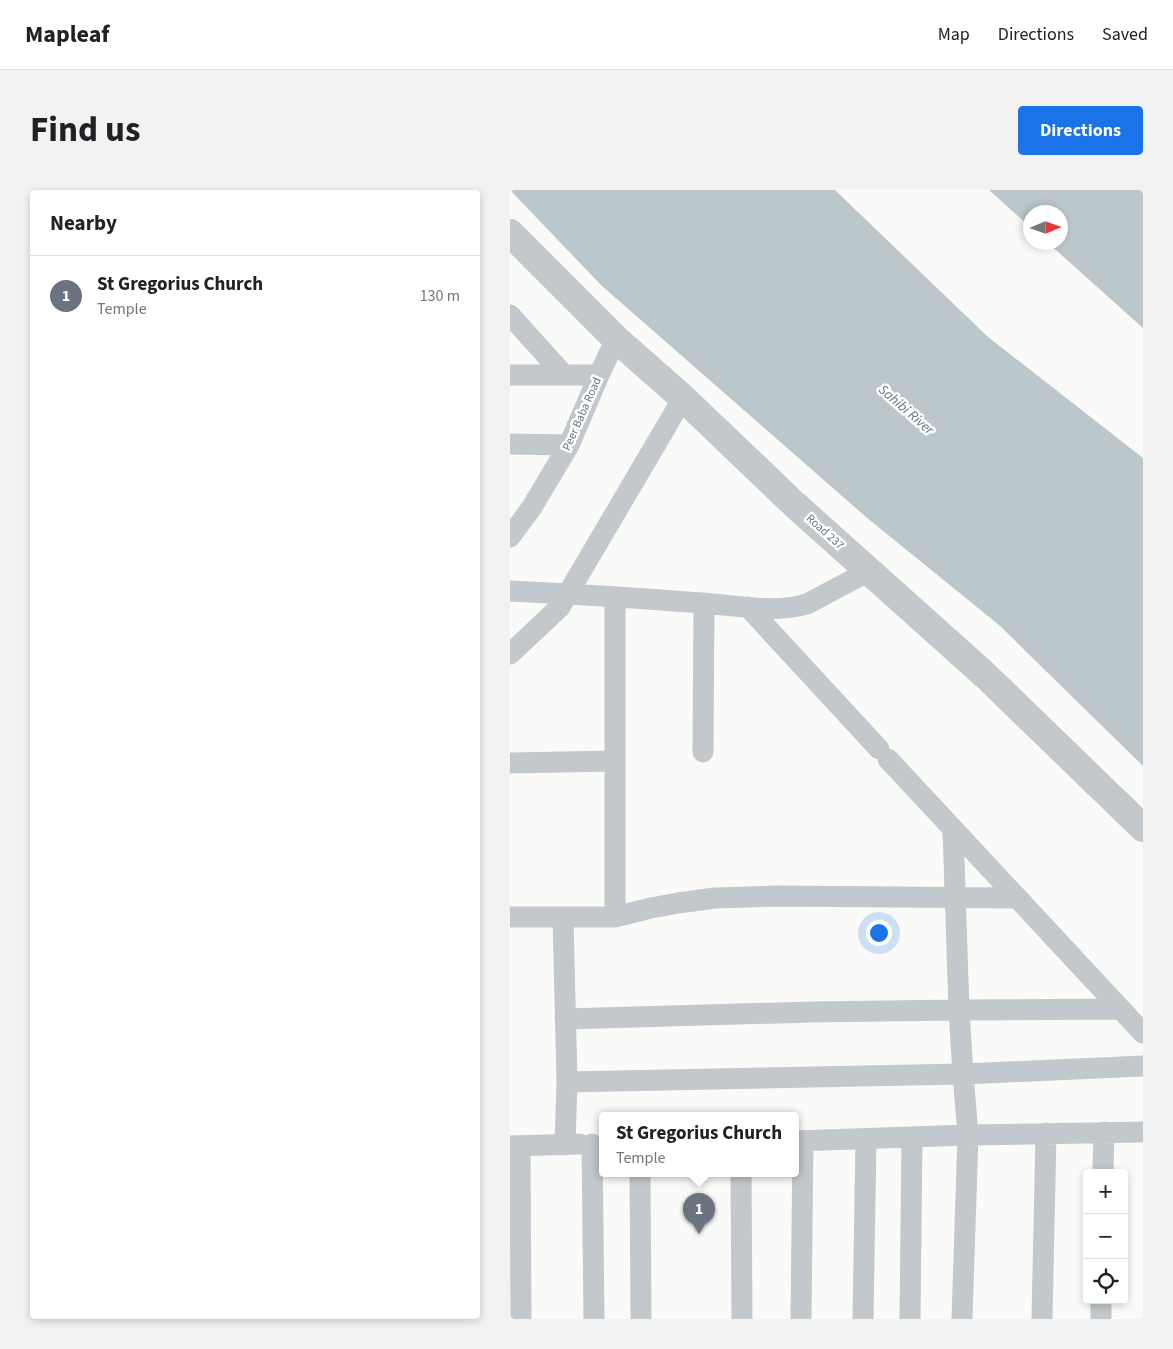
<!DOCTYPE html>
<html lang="en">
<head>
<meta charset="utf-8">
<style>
  :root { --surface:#fff; --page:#f2f2f2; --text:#202124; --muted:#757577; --line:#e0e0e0; --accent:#1a73e8 }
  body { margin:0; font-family:"Source Sans 3",sans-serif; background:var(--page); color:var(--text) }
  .controls { position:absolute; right:15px; bottom:15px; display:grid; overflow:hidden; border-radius:5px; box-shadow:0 2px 8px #0003 }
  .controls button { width:45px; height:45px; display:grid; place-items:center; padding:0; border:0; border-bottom:1px solid var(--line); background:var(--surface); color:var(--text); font:25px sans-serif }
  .compass { position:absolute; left:513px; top:15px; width:45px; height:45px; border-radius:50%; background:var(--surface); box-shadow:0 2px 8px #0003; rotate:88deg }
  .you { position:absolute; left:368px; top:742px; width:18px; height:18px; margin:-12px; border:4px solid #fff; border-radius:50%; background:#1a73e8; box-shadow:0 0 0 8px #1a73e833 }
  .badge { display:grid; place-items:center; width:32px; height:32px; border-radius:50%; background:var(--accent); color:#fff; font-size:16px; font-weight:700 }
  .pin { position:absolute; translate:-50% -41px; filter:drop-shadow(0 1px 2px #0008) }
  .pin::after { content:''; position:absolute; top:26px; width:18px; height:15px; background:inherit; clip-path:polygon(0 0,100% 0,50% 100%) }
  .popup { position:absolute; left:89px; top:922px; width:200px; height:65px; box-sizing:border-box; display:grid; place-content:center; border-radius:5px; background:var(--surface); filter:drop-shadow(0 1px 4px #0005); font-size:16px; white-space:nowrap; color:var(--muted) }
  .popup b { font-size:19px; color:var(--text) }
  .popup::after { content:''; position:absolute; left:50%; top:100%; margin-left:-10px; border:10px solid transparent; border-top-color:var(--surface) }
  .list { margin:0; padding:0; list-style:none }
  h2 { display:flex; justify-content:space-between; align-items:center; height:65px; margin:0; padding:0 20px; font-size:21px }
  h2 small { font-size:16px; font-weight:400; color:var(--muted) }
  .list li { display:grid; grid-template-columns:32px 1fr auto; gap:15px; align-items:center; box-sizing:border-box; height:80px; padding:0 20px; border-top:1px solid var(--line) }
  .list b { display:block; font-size:19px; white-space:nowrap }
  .list p { margin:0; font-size:16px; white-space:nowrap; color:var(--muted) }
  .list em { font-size:16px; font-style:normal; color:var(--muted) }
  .icon { flex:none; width:28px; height:28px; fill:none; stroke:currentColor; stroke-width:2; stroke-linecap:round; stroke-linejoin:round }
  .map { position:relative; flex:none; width:633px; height:1129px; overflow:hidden; border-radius:5px }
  header { display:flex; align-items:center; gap:30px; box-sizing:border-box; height:70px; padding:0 25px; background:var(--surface); border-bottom:1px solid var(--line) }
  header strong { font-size:24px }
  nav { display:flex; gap:28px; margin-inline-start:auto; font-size:18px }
  .intro { display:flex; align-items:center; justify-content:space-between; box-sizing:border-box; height:120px; padding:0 30px }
  h1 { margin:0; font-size:35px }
  .button { padding:12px 22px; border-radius:5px; background:var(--accent); color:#fff; font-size:18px; font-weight:700 }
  main { display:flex; gap:30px; padding:0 30px }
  aside { flex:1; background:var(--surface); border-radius:5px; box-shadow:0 2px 8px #0003 }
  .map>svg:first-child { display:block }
  .water { fill:#bbc7cb }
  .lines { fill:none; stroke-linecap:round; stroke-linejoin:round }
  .minor { stroke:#c3c8cc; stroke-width:21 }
  .tertiary { stroke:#c3c8cc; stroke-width:28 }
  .labels { text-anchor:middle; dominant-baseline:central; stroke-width:5; stroke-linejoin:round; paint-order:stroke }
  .street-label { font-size:12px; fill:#657683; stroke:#fff }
  .water-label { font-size:14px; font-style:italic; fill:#60757c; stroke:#fff }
</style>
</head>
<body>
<header>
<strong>Mapleaf</strong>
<nav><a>Map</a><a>Directions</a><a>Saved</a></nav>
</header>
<div class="intro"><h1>Find us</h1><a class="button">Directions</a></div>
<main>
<aside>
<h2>Nearby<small></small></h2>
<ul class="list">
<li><span class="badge" style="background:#6b7280">1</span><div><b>St Gregorius Church</b><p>Temple</p></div><em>130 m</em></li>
</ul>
</aside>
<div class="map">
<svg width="633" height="1129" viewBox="0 0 633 1129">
  <rect width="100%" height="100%" fill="#fafaf8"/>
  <!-- water -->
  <path class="water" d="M0,0H325L478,147L633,268V576L489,435L356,327L92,96Z
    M479,0H633V138L538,53L550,52V22H520V37Z"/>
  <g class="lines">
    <!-- minor -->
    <path class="minor" d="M0,125L54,185
      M0,185H89
      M0,254L59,255
      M0,347L22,317L59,255L89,185L106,149
      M0,401C64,404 127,408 191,413C226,415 263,424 297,414L359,381
      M105,407V727
      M238,417L369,559
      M0,464L50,417L173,208
      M193,562L194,413
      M378,569L633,843
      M0,573L105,571
      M443,639L449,820L453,884L458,945L452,1129
      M0,727H105L141,718L168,713L205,708L267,706L507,708
      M53,727L57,892L55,955
      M55,829L302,822L449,820L611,819
      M57,892L453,884L633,876
      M285,951L458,945L633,942
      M82,954L84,1129
      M0,956L70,954
      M10,956L11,1129
      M130,983L131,1129
      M231,983L232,1129
      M593,983L594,942
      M291,1129L293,951
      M353,1129L356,949
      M400,1129L402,947
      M532,1129L536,943
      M591,1129V1110"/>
    <!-- tertiary -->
    <path class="tertiary" d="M0,43L106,149L173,208L284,314L475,485L633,638"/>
  </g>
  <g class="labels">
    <!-- street labels -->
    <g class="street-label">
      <text transform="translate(72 224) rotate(-66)">Peer Baba Road</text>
      <text transform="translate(315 342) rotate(42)">Road 237</text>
    </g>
    <!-- water labels -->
    <g class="water-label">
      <text transform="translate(396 220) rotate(41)">Sahibi River</text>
    </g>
  </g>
</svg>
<div class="controls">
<button>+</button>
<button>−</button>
<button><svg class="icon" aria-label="locate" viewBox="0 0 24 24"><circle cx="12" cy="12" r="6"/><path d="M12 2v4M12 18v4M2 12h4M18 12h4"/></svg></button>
</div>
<svg class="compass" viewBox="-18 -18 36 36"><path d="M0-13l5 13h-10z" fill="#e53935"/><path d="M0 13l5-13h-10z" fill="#757577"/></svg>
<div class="you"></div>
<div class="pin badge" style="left:189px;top:1044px;background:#6b7280">1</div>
<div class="popup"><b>St Gregorius Church</b>Temple</div>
</div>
</main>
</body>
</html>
